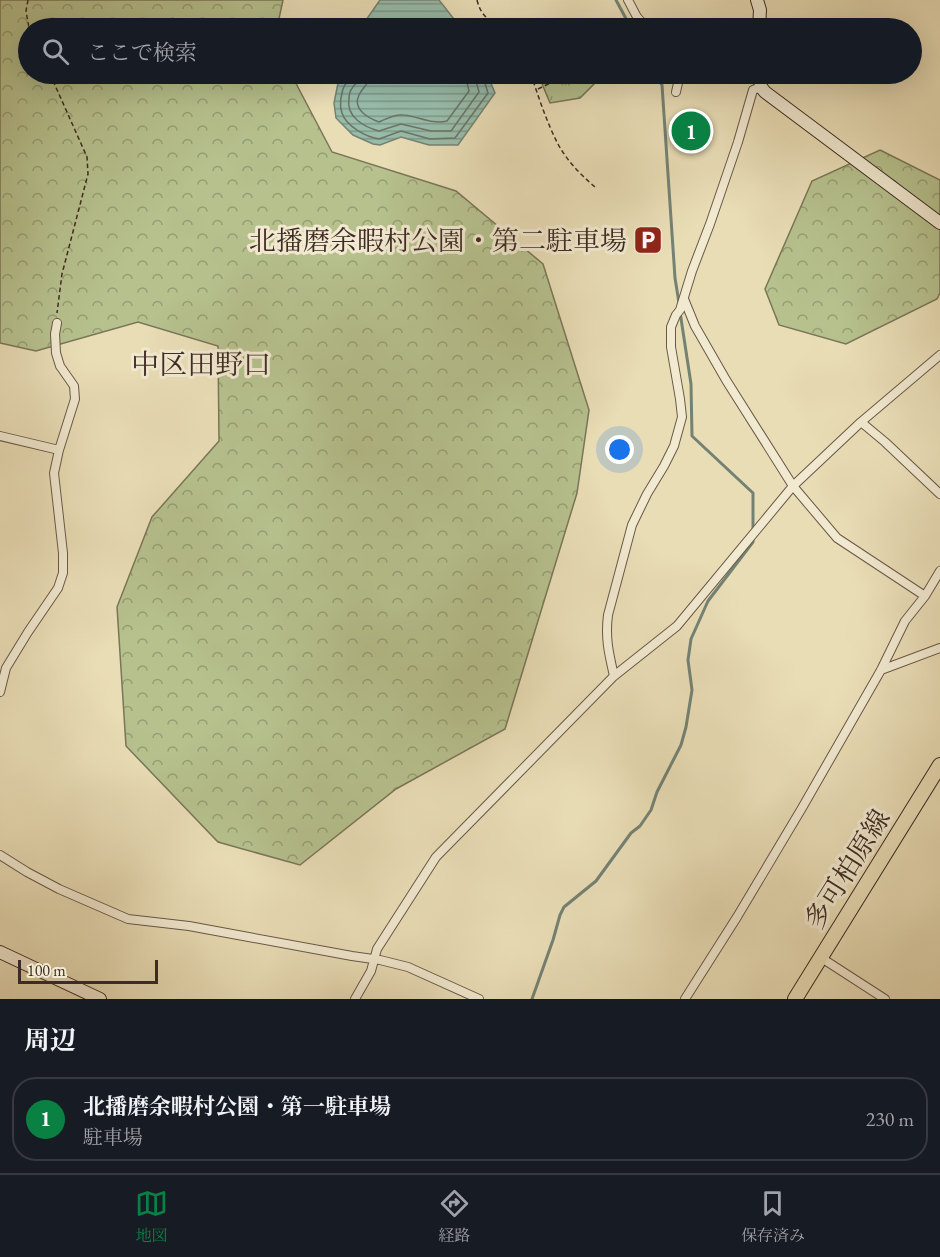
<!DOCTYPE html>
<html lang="ja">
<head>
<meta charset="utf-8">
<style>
  :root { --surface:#171b24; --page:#242831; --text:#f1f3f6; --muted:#9ea1a6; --line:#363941; --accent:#0b8043 }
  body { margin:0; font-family:"EB Garamond","Noto Serif JP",serif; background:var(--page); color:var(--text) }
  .scale { position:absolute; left:18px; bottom:15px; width:140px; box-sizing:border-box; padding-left:6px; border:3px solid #3e2b23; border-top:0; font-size:16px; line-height:21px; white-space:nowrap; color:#3e2b23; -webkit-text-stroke:4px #f1e9d0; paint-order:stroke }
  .you { position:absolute; left:620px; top:450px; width:21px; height:21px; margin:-15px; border:4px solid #fff; border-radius:50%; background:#1a73e8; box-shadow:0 0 0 9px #1a73e833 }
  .badge { display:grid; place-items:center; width:39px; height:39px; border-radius:50%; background:var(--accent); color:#fff; font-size:20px; font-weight:700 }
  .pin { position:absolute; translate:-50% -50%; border:3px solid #fff; box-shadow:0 2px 6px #0006 }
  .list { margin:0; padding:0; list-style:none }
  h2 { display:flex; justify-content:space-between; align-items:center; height:78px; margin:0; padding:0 24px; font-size:26px }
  h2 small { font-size:20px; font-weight:400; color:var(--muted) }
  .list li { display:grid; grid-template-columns:39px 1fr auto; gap:18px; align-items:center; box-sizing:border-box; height:84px; margin:0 12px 12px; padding:0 12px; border:2px solid var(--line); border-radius:24px }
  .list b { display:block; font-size:22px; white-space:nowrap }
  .list p { margin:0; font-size:20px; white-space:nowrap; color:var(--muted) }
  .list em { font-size:20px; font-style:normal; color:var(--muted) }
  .icon { flex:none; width:33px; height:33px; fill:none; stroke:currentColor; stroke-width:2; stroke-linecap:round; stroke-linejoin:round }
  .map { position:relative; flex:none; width:940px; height:999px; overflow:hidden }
  .search { position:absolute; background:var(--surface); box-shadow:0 6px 24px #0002; left:18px; right:18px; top:18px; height:66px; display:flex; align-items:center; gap:15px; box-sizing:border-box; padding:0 21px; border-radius:33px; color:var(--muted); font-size:22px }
  .sheet { height:174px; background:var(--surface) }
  nav { display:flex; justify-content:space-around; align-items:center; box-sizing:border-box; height:84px; border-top:2px solid var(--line); background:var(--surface); font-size:16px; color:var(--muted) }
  nav a { display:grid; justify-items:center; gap:3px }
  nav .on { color:var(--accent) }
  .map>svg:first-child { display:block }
  .forest { fill:url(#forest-crowns); stroke:#7a7658; stroke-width:1.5 }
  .park { fill:url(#park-tufts); stroke:#7a7658; stroke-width:1.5 }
  .water { fill:url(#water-rules); stroke:#748274; stroke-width:1.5 }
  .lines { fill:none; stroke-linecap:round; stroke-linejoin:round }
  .shore { stroke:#6b7466; stroke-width:1.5 }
  .stream { stroke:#748274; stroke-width:3 }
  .street-casing { stroke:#695848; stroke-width:10 }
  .secondary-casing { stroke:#3e2b23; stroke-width:14 }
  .primary-casing { stroke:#3e2b23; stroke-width:16 }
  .path { stroke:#3e2b23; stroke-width:1.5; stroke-dasharray:4.5 3; stroke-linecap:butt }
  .street { stroke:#f1e9d0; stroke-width:8 }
  .secondary { stroke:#f1e9d0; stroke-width:12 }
  .primary { stroke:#e9ddb6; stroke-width:14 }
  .labels { text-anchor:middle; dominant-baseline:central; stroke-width:6; stroke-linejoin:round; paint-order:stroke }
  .poi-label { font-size:27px; fill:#3e2b23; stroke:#f1e9d0; text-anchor:end }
  .street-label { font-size:27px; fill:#3e2b23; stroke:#f1e9d0 }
  .neighbourhood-label { font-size:28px; fill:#3e2b23; stroke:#f1e9d0 }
</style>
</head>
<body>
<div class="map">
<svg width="940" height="999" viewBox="0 0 940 999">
  <defs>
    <pattern id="forest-crowns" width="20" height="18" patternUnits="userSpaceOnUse" patternTransform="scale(1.5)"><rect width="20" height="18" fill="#b6c18e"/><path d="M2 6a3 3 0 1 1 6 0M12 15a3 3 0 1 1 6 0" fill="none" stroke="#959d74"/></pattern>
    <pattern id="park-tufts" width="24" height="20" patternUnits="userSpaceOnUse" patternTransform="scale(1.5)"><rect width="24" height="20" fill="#b6c18e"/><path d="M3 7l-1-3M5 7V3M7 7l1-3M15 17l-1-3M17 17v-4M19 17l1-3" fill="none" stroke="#959d74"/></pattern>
    <pattern id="water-rules" width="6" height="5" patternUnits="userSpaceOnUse" patternTransform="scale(1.5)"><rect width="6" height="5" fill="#98bcaa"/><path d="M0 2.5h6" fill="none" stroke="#7d998a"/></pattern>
  </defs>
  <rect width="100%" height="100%" fill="#e9ddb6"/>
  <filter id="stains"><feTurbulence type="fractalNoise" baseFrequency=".00333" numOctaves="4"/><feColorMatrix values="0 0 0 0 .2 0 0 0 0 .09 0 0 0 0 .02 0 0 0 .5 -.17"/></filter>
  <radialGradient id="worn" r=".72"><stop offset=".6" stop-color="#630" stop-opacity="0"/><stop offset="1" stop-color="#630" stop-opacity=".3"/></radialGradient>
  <!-- forest -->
  <path class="forest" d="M0,0H283L277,28H28V74H291L332,152L456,191L543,264L589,410L577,493L505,729L396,789L300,865L218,842L126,746L117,607L152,517L219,441L218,346L138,322L36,351L0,343Z
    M880,150L940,180V293L937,299L846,344L779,325L765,289L812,181Z"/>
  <!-- park -->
  <path class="park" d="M538,74H603L602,76L580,98L550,103Z"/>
  <!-- water -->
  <path class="water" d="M380,0H439L457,23L469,28H365L366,20Z
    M349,74H487L495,93L458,145H429L401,137L380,145L373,144L353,135L336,118L334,103L338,83Z"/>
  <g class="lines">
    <!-- shore -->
    <path class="shore" d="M352,74C351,81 345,82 343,89C341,97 339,105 342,113C346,126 366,137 379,139L401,131L430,139L455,138L488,93L482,74
      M360,74C359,84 355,82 351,90C349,93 349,96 349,99C346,117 364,127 379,131L401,124L431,131H451L479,92L474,74
      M369,74C368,87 364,85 359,95C352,109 368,118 379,122C386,119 394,114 403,115C418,116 432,125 447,121L469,91L465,74"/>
    <!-- stream -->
    <path class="stream" d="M616,0L631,28
      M655,74L662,85L675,278L679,303
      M680,312L691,384L692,436L753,493V530
      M532,999L553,940L560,915L564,907L596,881L631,833L640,826L651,810L657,792L681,745L686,727L692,690L688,660L691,639L708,601L753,542V537"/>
    <!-- street casing -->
    <g class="street-casing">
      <path id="street" d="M628,0L637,17L647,28
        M676,92L680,74
        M684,299L695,326L726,380L793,486L837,538L925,596
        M861,422L885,442L940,494
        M0,436L59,450
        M881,670L940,648
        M614,676C609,654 605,638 608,615L632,525L647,494L664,466L674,446L682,417L680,399L671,347V327L676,315L680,310L692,271L710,224L738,142L753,90L761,87
        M0,692L6,668L28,632L58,588L63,573V553L54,473L59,450L75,399L74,386L60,366L56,353L55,334L57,323
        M0,855L27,872L59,889L128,919L189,926L352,956L380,960L408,967L479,999
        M820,957L885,999
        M355,999L371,971L377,949L436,857L614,676L677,626L793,486L861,422L940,355
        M685,999L737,917L802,808L881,670L905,621L925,596L940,571"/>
    </g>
    <!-- secondary casing -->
    <g class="secondary-casing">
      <path id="secondary" d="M757,0L760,10L759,28
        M759,74L761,87L765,92L940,223
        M0,952L100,999"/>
    </g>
    <!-- primary casing -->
    <g class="primary-casing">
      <path id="primary" d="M795,999L940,765"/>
    </g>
    <!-- path -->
    <path class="path" d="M28,0L26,11L29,28
      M477,0C481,16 489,21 503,28
      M623,28L629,23
      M50,74L87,157L88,174L62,274L57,313
      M531,74C538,96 547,123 558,144C567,161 581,175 595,187
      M538,89L569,74"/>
    <!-- street -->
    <use href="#street" class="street"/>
    <!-- secondary -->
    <use href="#secondary" class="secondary"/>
    <!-- primary -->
    <use href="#primary" class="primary"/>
  </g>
  <!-- icons -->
  <defs>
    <g id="parking-square" transform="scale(1.5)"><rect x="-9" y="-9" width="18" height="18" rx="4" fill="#8f2418" stroke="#f1e9d0"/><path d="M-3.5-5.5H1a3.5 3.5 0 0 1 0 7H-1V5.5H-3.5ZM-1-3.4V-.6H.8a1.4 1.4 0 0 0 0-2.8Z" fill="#fff"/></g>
  </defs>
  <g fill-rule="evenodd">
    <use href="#parking-square" x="648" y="240"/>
  </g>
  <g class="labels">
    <!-- poi labels -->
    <g class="poi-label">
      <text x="627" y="240">北播磨余暇村公園・第二駐車場</text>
    </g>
    <!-- street labels -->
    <g class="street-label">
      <text transform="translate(847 869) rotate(-58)">多可柏原線</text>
    </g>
    <!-- neighbourhood labels -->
    <g class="neighbourhood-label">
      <text x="201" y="364">中区田野口</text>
    </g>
  </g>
  <rect width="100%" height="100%" filter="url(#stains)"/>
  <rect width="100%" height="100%" fill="url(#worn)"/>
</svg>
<div class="scale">100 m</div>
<div class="you"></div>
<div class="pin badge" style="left:691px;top:131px">1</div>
<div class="search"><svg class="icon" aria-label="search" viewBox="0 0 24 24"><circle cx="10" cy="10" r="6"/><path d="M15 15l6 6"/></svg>ここで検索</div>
</div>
<section class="sheet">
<h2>周辺<small></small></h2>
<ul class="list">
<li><span class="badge">1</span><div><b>北播磨余暇村公園・第一駐車場</b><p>駐車場</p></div><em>230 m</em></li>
</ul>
</section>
<nav>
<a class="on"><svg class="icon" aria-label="map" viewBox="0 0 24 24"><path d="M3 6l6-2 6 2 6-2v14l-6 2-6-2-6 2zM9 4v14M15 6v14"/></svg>地図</a>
<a><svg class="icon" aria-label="directions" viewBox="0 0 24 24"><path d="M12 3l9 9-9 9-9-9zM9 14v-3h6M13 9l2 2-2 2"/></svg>経路</a>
<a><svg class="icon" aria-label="saved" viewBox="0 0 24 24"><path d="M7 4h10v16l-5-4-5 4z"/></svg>保存済み</a>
</nav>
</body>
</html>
